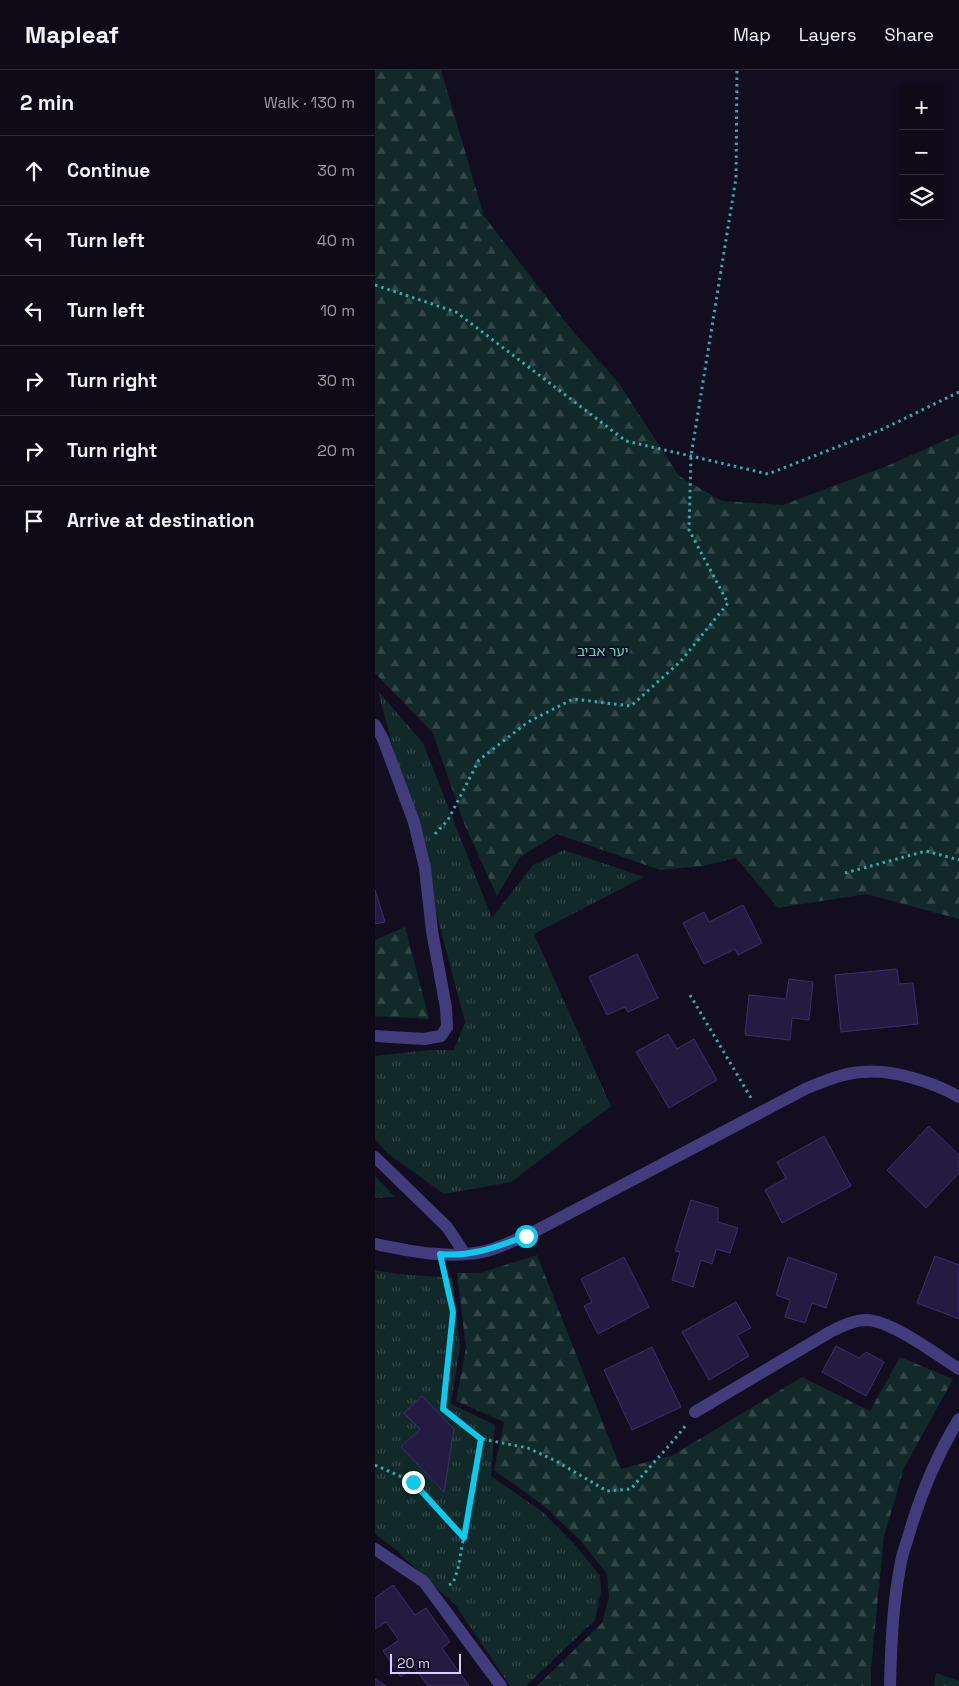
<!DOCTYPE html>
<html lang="en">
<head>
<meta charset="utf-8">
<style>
  :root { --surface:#0e0a18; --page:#171321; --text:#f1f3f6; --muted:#9b9aa2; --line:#2e2b37 }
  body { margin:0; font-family:"Space Grotesk","Noto Sans Hebrew",sans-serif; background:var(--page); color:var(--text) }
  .controls { position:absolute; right:15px; top:15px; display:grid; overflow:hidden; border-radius:0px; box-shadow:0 2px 8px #0003 }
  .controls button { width:45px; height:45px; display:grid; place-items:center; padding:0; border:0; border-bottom:1px solid var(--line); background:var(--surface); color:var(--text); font:25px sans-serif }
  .scale { position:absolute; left:15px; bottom:12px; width:71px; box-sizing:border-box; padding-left:5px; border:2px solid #d7cffc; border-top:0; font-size:14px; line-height:18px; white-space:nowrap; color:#d7cffc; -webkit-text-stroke:4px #120e20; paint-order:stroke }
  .stop { position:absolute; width:15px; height:15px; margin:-11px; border:4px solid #0dc9eb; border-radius:50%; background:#fff }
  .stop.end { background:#0dc9eb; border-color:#fff; box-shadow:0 1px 5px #0008 }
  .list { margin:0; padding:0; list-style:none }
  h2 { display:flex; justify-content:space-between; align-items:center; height:65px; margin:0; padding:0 20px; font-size:21px }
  h2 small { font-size:16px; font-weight:400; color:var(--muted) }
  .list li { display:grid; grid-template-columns:32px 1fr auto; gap:15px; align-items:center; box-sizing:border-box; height:70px; padding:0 20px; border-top:1px solid var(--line) }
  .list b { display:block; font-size:19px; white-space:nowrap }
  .list em { font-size:16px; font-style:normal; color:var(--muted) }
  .icon { flex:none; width:28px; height:28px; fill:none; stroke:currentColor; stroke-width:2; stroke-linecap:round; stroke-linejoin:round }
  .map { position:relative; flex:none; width:584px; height:1616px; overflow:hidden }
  header { display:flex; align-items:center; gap:30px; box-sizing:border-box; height:70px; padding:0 25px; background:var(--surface); border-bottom:1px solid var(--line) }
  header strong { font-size:24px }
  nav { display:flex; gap:28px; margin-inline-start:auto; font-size:18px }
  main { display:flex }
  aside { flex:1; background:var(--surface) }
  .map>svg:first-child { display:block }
  .grass { fill:url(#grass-tufts) }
  .forest { fill:url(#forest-firs) }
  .building { fill:#241b40; stroke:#3e2e6a }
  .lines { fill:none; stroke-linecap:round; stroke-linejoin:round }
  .path { stroke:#34abab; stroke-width:3; stroke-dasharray:2.5 4; stroke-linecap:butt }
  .street { stroke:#423c7c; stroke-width:12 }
  .route { stroke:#0dc9eb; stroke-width:6 }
  .labels { text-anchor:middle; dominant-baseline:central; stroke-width:4; stroke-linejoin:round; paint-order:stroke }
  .park-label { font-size:14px; fill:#60d8c0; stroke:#120e20 }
</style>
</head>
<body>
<header>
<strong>Mapleaf</strong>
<nav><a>Map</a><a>Layers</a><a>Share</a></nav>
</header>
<main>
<aside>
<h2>2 min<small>Walk · 130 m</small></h2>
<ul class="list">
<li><svg class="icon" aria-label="ahead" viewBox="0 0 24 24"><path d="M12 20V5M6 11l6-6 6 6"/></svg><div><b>Continue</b></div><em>30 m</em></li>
<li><svg class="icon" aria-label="left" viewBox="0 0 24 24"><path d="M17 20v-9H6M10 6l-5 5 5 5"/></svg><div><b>Turn left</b></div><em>40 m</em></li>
<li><svg class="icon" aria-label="left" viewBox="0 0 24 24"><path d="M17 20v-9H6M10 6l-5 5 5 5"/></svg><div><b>Turn left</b></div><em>10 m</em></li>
<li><svg class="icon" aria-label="right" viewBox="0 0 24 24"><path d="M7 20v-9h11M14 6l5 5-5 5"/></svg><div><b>Turn right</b></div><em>30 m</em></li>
<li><svg class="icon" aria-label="right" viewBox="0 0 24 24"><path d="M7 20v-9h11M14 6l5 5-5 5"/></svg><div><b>Turn right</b></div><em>20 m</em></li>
<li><svg class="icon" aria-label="arrive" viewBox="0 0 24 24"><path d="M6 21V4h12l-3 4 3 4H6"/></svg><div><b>Arrive at destination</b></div></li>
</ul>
</aside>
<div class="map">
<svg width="584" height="1616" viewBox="0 0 584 1616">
  <defs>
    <pattern id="grass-tufts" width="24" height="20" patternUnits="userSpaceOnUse" patternTransform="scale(1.25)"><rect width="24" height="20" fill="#112929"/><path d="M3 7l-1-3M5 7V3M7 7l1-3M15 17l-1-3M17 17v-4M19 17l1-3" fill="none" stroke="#334749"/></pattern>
    <pattern id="forest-firs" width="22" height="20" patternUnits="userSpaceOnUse" patternTransform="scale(1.25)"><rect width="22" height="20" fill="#112929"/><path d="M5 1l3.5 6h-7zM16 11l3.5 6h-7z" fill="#334749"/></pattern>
  </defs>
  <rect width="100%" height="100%" fill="#120e20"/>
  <!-- grass -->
  <path class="grass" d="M3,621L48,673L117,848L158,795L189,780L269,807L159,864L236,1036L136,1112L69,1124L12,1083L0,1069V986L55,980H79L90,952Z
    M0,1200L23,1204L77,1208L85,1277L76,1334L120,1355L116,1406L169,1443L202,1477L225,1506L226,1521L220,1550L151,1616H135L81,1536L20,1479L0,1464Z"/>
  <!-- forest -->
  <path class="forest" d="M0,0H66L109,146L196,259L243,312L304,406L347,431L408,435L512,396L584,364V849L491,824L403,838L361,788L327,796L285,800L182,764L145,787L122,826L88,751L58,663L0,603Z
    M30,857L54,949L0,946V870Z
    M0,1106L20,1127L0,1128Z
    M162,1185L246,1399L298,1385L427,1307L495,1341L525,1287L578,1309L529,1398L509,1466L496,1598V1616H162L227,1553L234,1527L232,1504L205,1470L169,1436L119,1400L129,1352L81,1331L91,1277L82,1203H105Z
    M561,1603L584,1611V1616H559Z"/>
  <!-- building -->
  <path class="building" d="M0,820L10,852L0,854Z
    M368,835L387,873L363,885L360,879L329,894L308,853L329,842L334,852Z
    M262,884L283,928L253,942L250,937L232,945L214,907Z
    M522,899L524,914L538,913L543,954L466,962L460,905Z
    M414,909L438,912L434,950L417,948L415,970L370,965L374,925L411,929Z
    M293,964L302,979L319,969L342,1010L294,1038L261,982Z
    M554,1056L584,1085V1103L551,1138L512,1100Z
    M449,1066L476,1116L407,1153L390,1120L411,1108L402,1092Z
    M316,1130L343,1138V1152L363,1158L355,1183L341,1179L337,1194L326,1190L318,1217L297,1210L305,1182L300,1181Z
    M560,1186L584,1195V1249L542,1233Z
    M249,1187L274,1237L223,1264L209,1236L217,1232L206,1209Z
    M413,1187L462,1204L451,1238L437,1233L430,1253L410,1247L415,1230L401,1225Z
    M361,1232L376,1258L362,1265L374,1286L334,1310L307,1262Z
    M461,1276L484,1288L491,1282L509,1292L491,1326L447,1302Z
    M277,1277L306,1337L257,1360L229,1300Z
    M47,1326L79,1359L69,1422L26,1377L45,1359L29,1343Z
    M18,1515L40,1545L51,1538L75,1572L67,1578L94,1616H53L39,1597L26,1607L8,1581L24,1570L11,1552L0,1559V1528Z
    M0,1609L11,1616H0Z"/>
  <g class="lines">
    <!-- path -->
    <path class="path" d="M0,215L81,242L251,371L393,404L508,359L584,322
      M60,764L73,750L104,690L153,652L198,629L256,636L306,591L353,533L314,460L316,386L361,108L362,0
      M470,803L551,781L584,790
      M315,925L376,1028
      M69,1202L78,1242L68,1339L107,1369L153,1378L181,1391L232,1421L256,1419C274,1397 294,1377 311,1355
      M0,1395L38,1412L88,1468
      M74,1515L78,1513L83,1499L106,1369"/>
    <!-- street -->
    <path class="street" d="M0,655L8,669L39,752L50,798L57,861L71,938L72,957L66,966L49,969L0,966
      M0,1087L72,1157L90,1184
      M0,1174C35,1181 71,1189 107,1182C122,1179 137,1171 151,1166L432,1018C450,1011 468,1003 487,1002C517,999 558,1012 584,1027
      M320,1342L455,1262C467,1256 479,1250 492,1250C517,1251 562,1285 584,1299
      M0,1479L49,1512L126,1616
      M515,1616C516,1573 518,1529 527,1487C530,1476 534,1465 537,1454C549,1416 563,1383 584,1349"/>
  </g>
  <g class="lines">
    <!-- route -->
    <path class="route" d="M38,1412L89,1468L106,1369L68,1339L78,1242L65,1184C97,1187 121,1177 151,1166"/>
  </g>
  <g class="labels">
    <!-- park labels -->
    <g class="park-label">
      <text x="228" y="581">יער אביב</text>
    </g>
  </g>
</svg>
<div class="controls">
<button>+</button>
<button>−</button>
<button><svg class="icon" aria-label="layers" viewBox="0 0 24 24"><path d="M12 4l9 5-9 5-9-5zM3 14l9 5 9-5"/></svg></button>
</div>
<div class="scale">20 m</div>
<div class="stop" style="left:151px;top:1166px"></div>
<div class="stop end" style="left:38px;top:1412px"></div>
</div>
</main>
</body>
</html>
